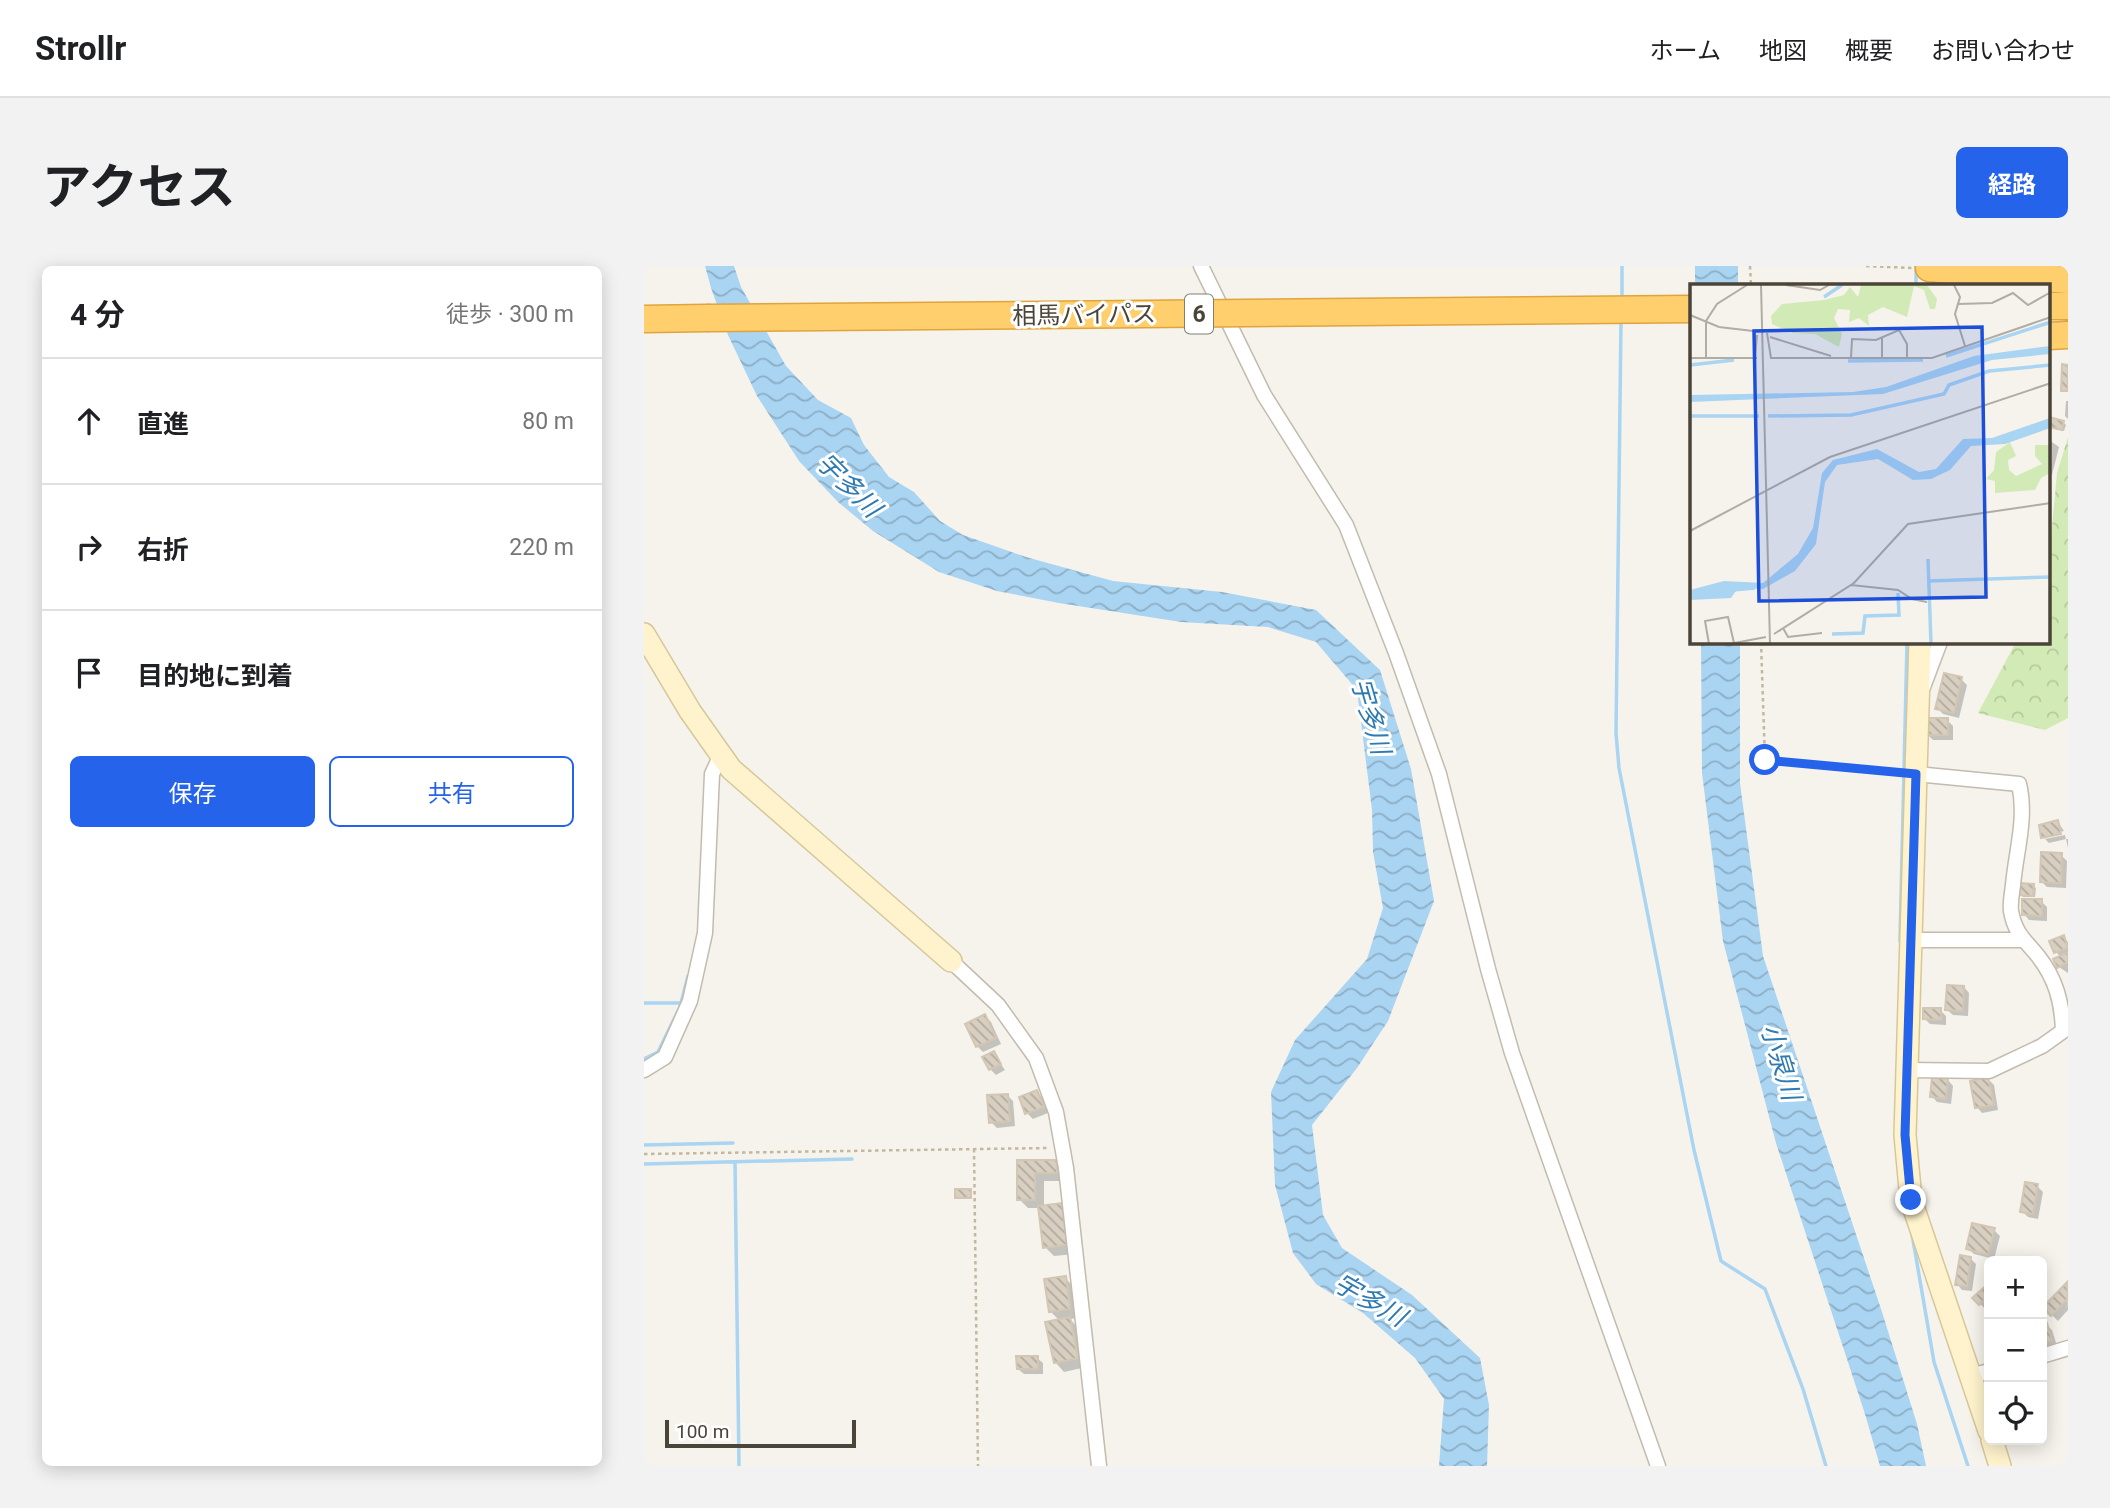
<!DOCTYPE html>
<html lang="ja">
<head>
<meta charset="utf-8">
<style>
  :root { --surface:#fff; --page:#f2f2f2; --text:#202124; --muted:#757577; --line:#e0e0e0; --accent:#2563eb }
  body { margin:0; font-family:Roboto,"Noto Sans JP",sans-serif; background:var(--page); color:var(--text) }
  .controls { position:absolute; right:21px; bottom:21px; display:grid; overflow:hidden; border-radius:10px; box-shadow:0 4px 18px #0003 }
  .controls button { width:63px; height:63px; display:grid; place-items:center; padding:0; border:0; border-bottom:2px solid var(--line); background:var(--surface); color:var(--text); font:35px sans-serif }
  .scale { position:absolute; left:21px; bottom:18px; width:191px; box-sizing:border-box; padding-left:7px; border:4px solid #4b4439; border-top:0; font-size:19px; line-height:24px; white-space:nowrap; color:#4b4439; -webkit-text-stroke:5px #fff; paint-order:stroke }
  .stop { position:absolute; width:21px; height:21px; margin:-16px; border:5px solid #2563eb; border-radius:50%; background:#fff }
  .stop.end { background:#2563eb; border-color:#fff; box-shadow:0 2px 7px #0008 }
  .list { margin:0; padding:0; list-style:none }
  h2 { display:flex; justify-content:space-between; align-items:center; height:91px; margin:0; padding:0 28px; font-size:30px }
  h2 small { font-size:23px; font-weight:400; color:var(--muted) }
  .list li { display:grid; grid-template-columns:46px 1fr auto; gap:21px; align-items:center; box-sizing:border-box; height:126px; padding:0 28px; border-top:2px solid var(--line) }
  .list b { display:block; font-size:26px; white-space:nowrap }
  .list em { font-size:23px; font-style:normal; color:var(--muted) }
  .actions { display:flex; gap:14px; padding:21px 28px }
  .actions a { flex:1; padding:16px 0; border:2px solid var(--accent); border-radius:10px; text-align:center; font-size:24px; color:var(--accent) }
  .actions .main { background:var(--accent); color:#fff }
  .icon { flex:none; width:38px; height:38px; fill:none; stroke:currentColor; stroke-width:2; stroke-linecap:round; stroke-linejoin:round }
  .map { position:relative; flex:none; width:1424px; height:1200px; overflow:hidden; border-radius:10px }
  header { display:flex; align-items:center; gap:42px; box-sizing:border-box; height:98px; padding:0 35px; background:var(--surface); border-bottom:2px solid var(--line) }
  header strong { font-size:33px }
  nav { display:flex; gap:38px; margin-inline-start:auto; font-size:24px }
  .intro { display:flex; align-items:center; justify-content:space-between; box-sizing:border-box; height:168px; padding:0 42px }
  h1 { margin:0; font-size:49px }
  .button { padding:18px 32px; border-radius:10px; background:var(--accent); color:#fff; font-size:24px; font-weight:700 }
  main { display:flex; gap:42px; padding:0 42px }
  aside { flex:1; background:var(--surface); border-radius:10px; box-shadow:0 4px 18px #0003 }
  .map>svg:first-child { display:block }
  .forest { fill:url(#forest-crowns) }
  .water { fill:url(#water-waves) }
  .shadow { fill:#0003 }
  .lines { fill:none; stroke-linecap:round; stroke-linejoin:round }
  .stream { stroke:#a9d4f2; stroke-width:3.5 }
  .building { fill:url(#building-back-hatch); stroke:#d3c7b4; stroke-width:2 }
  .street-casing { stroke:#c2bbae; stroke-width:17 }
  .secondary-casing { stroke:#d6c79b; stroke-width:24 }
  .highway-casing { stroke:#e0a43c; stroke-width:29 }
  .path { stroke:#c4b79f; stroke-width:2.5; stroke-dasharray:3.5 3.5; stroke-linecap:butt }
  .street { stroke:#fff; stroke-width:14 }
  .secondary { stroke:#fff3cd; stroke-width:21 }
  .highway { stroke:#ffcf6e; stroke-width:26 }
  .highway-bridge-casing { stroke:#e0a43c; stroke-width:29; stroke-linecap:butt }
  .highway-bridge { stroke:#ffcf6e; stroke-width:26 }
  .route { stroke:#2563eb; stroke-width:9 }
  .labels { text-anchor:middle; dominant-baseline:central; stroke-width:6; stroke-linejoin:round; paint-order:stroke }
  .shield { fill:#fff; stroke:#817c74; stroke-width:2 }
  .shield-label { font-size:23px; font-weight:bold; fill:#4b4439 }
  .street-label { font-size:24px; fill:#4b4439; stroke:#fff }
  .water-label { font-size:26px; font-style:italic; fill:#2e7ab2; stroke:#fff }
  .inset-river { fill:none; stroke:#a9d4f2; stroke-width:3.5 }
  .inset-road { fill:none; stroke:#b2ada4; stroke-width:2 }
  .view { fill:#1d4ed8; fill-opacity:0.15; stroke:#1d4ed8; stroke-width:3.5 }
  .inset-edge { fill:none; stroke:#4b4439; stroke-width:3.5 }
</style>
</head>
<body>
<header>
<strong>Strollr</strong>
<nav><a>ホーム</a><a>地図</a><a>概要</a><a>お問い合わせ</a></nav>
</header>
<div class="intro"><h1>アクセス</h1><a class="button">経路</a></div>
<main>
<aside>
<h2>4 分<small>徒歩 · 300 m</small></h2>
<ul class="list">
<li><svg class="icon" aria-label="ahead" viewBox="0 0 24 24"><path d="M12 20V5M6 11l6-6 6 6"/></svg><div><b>直進</b></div><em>80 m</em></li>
<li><svg class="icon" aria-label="right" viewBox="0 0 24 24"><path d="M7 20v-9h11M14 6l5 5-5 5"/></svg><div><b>右折</b></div><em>220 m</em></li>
<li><svg class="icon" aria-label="arrive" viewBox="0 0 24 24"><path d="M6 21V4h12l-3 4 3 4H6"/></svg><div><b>目的地に到着</b></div></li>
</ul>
<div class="actions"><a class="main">保存</a><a>共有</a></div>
</aside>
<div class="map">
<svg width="1424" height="1200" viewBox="0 0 1424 1200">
  <defs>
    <pattern id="forest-crowns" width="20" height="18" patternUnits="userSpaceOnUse" patternTransform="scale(1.75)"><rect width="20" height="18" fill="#d2eab5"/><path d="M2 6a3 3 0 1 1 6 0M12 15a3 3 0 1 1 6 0" fill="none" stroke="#b6ca9c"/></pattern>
    <pattern id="water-waves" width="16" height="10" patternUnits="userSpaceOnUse" patternTransform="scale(1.75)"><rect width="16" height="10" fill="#a9d4f2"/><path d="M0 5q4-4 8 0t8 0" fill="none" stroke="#8caec5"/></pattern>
    <pattern id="building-back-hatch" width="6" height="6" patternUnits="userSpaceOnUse" patternTransform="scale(1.75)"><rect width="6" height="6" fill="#d8cfc1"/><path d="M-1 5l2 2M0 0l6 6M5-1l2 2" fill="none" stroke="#b1aa9e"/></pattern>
  </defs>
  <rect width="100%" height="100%" fill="#f6f3ec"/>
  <!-- forest -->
  <path class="forest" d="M1424,171V452L1401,464L1334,447L1372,376H1405V293L1413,207Z"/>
  <!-- water -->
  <path class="water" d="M61,0H90L97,21L142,100L174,134L207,152L220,179L245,211L270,226L296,255L319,269L382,291L469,315L578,326L672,344L736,404L767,503L790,635L744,755L713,802L668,859L679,949L698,982L768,1029L836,1092L845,1139L843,1200H795L800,1133L771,1092L719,1047L672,1018L649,987L631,919L627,826L651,774L723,693L739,642L729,586L728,544L713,424L672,376L624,361L537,356L415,337L353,325L295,306L229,265L194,236L155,195L113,130L84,69L67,22Z
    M1051,0H1094V19H1051Z
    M1057,376H1096V517L1119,690L1238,1046L1273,1158L1282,1200H1236L1221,1148L1132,877L1079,675L1058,507Z"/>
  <!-- shadow -->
  <path class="shadow" d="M1422,135H1424V153L1421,150Z
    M1406,153L1419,156L1422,159L1420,165L1407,162Z
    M1405,174L1415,181L1408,209H1405Z
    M1317,413L1323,419L1315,452L1299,448L1293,442Z
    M1303,454L1309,460V474H1289L1283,468Z
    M1414,556L1420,565L1401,569V573L1399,571Z
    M1421,569L1422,573H1424V582L1422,573L1405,577L1401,573Z
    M1417,589L1423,595L1422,622L1403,621L1397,615Z
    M1389,620L1392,622L1391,631H1379L1377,628Z
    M1397,635L1403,641V655L1385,654L1380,648Z
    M1419,671L1424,676V707L1415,701L1417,691L1412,686Z
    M1320,721L1325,727L1324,750L1309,749L1303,744Z
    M1296,744L1302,750V759L1286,758L1280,752Z
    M341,750L347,756L357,778L339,786L333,780L323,758Z
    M349,787L361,804L352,809L346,803Z
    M1344,813L1350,819L1354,844L1338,847L1333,841Z
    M1304,814L1309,820L1307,838L1293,836L1288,830Z
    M393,826L399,832L404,847L389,853L383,847L377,832Z
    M363,829L369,835L371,860L353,862L347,856Z
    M375,896H412L421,905V915H400V941L418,939L427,948L431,988L410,990L401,981L396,942H384L375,933Z
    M1393,920L1399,926L1394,953L1384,951L1378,945Z
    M326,925L328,933H315L313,931Z
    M1350,964L1356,970L1350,993L1330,988L1324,983Z
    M1326,992L1332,998L1328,1025L1318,1024L1313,1018Z
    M421,1012L430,1021L435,1052L426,1053L434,1062L442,1101L420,1106L411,1096L416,1055L407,1046Z
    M1423,1018L1424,1044L1414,1055L1401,1042Z
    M1345,1019V1040L1342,1044L1331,1032Z
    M1403,1059L1408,1064L1413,1080L1398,1084V1060Z
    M393,1092L399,1097V1108H380L374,1103Z"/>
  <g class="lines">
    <!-- stream -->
    <path class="stream" d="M1272,19V0
      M978,33V0
      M977,55L972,467L975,502L1050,884L1077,995L1121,1023L1159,1123L1182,1200
      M1256,675L1263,376
      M0,737H36
      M0,793L14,786L36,741L44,710
      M0,879L89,877
      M91,896L95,1200
      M0,898L208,893
      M1268,968L1290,1096L1324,1200"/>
  </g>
  <!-- building -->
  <path class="building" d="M1418,98L1424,99V125H1417Z
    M1405,151L1420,155L1418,164L1405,161Z
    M1300,407L1318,411L1310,447L1291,443Z
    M1281,452H1304V469H1281Z
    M1414,554L1417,568L1397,572L1395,559Z
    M1397,586L1418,587L1417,617L1396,616Z
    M1376,617L1390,618L1389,630L1375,629Z
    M1378,633H1398V650L1378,649Z
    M1420,669L1424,682L1410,687L1405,675Z
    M1424,686V696L1413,702L1409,693Z
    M1303,719L1320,720L1319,745L1301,744Z
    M1279,742H1297V754L1279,753Z
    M341,748L352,772L332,781L321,758Z
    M350,785L357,798L345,804L338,791Z
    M1288,811L1304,813L1302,833L1286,831Z
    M1344,811L1350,839L1331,842L1326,815Z
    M393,824L400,841L381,848L375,831Z
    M364,828L366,855L345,857L343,829Z
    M373,894H413V907H391V934H373Z
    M1381,916L1394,918L1389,948L1376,946Z
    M311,923H327V932H311Z
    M418,937L423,979L399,982L394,940Z
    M1328,957L1351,962L1344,989L1322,983Z
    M1316,989L1327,991L1323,1020L1311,1019Z
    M422,1010L426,1043L405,1046L400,1013Z
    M1423,1016L1424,1032L1407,1050L1398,1042Z
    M1345,1017V1029L1335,1039L1328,1032Z
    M426,1051L434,1092L410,1097L401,1056Z
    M1403,1057L1408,1075L1398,1077V1058Z
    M372,1090H394V1103H373Z"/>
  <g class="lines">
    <!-- street casing -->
    <g class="street-casing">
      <path id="street" d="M557,0L620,129L702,259L752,387L795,508L844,703L868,787L1014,1200
        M1279,421L1296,376
        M1267,674H1379
        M307,695L354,739L392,792L412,846L422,902L455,1200
        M0,804L21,791L46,735L61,667L68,508L77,489
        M1263,804L1345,805L1398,780L1419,765C1418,736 1412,713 1394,690C1381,674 1371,668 1367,645C1366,637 1368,627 1369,619C1372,585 1383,552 1375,518L1272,508
        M1398,1090L1424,1082
        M1327,1110L1345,1105"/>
    </g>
    <!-- secondary casing -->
    <g class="secondary-casing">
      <path id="secondary" d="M0,368L46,445L87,503L307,695
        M1276,376L1261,869L1267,934L1345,1165
        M1348,1174L1356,1200"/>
    </g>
    <!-- highway casing -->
    <g class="highway-casing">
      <path id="highway" d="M1285,2L1424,14
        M1405,40H1424
        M0,53L63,52
        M1405,70L1424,69"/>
    </g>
    <!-- path -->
    <path class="path" d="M1106,0L1107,19
      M1222,0L1268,2
      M1117,376L1121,494L1254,506
      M330,883L334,1200
      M0,888L405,882"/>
    <!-- street -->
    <use href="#street" class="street"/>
    <!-- secondary -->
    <use href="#secondary" class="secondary"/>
    <!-- highway -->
    <use href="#highway" class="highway"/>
    <!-- highway-bridge casing -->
    <g class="highway-bridge-casing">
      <path id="highway-bridge" d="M63,52L1048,43"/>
    </g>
    <!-- highway-bridge -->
    <use href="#highway-bridge" class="highway-bridge"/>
  </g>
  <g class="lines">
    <!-- route -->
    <path class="route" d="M1121,494L1272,508L1261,869L1267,934"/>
  </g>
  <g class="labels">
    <!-- shield labels -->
    <rect class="shield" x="541" y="28.5" width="28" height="39" rx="5"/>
    <g class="shield-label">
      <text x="555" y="48">6</text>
    </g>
    <!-- street labels -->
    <g class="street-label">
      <text transform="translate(440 49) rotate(-1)">相馬バイパス</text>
    </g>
    <!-- water labels -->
    <g class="water-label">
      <text transform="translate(205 219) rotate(45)">宇多川</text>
      <text transform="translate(727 450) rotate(74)">宇多川</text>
      <text transform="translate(1137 796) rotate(73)">小泉川</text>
      <text transform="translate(726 1034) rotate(30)">宇多川</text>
    </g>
  </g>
  <!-- overview -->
  <g transform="translate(1046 18)">
    <rect width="360" height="360" fill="#f6f3ec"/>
    <path d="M171,1H237L247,15L245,25H240L234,6L224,2L217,33L193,23L178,31L179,42L169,34L159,38L160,26L148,25L144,34L152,50L149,63L125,50L103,49L82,40L81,32L92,20L134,16L154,11L160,3L168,13ZM320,158L326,172L318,176L319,186L326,192L352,180L345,172V161H360V189L351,194L345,206L305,209V197L296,195L304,186L306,168Z" fill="#d2eab5"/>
    <path d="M360,62V70L302,76L193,110L0,118V111L163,108L196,103L284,72ZM360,134V144L315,160L281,162L260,186L241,195L223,196L188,175L147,181L135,198L126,260L105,287L73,305L48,304L41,314L0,316V306L34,297L73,299L108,270L123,244L132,189L143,176L187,165L229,188L246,185L273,155L302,154Z" fill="#a9d4f2"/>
    <path class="inset-river" d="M134,13L152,1M256,72L361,38M158,77L233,76M0,81L44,76M0,132H69M78,132L161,131L254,110L259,101L299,87L361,81M238,275L241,360M238,297L361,293M43,306L65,304M142,350L173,349L175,332L209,331L208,309"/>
    <path class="inset-road" d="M71,1L80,360M96,1L130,6L139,1M264,1L270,13L265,30L275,62M268,20L302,19L323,9L338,21L361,8M0,31L29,43L63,47M77,49L81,74M80,53L141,72M192,53V75M0,74H67M16,74V37L27,20L57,1M65,74L67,51M80,74H242L361,33M161,74L162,55L186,56L209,46L217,60V75M0,247L140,173L361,99M161,301L208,306L222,315L237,318M93,344L98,353L132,349M84,350L164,299L218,240L361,219M19,360L15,337L38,333L44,359M39,360L76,353"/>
    <path class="view" d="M292,43L296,313L69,317L64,47Z"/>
    <rect width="360" height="360" class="inset-edge"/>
  </g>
</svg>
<div class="controls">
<button>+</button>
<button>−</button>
<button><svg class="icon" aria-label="locate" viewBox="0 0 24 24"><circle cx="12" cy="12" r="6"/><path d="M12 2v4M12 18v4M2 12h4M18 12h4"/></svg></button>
</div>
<div class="scale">100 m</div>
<div class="stop" style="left:1121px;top:494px"></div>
<div class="stop end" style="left:1267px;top:934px"></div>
</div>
</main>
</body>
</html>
